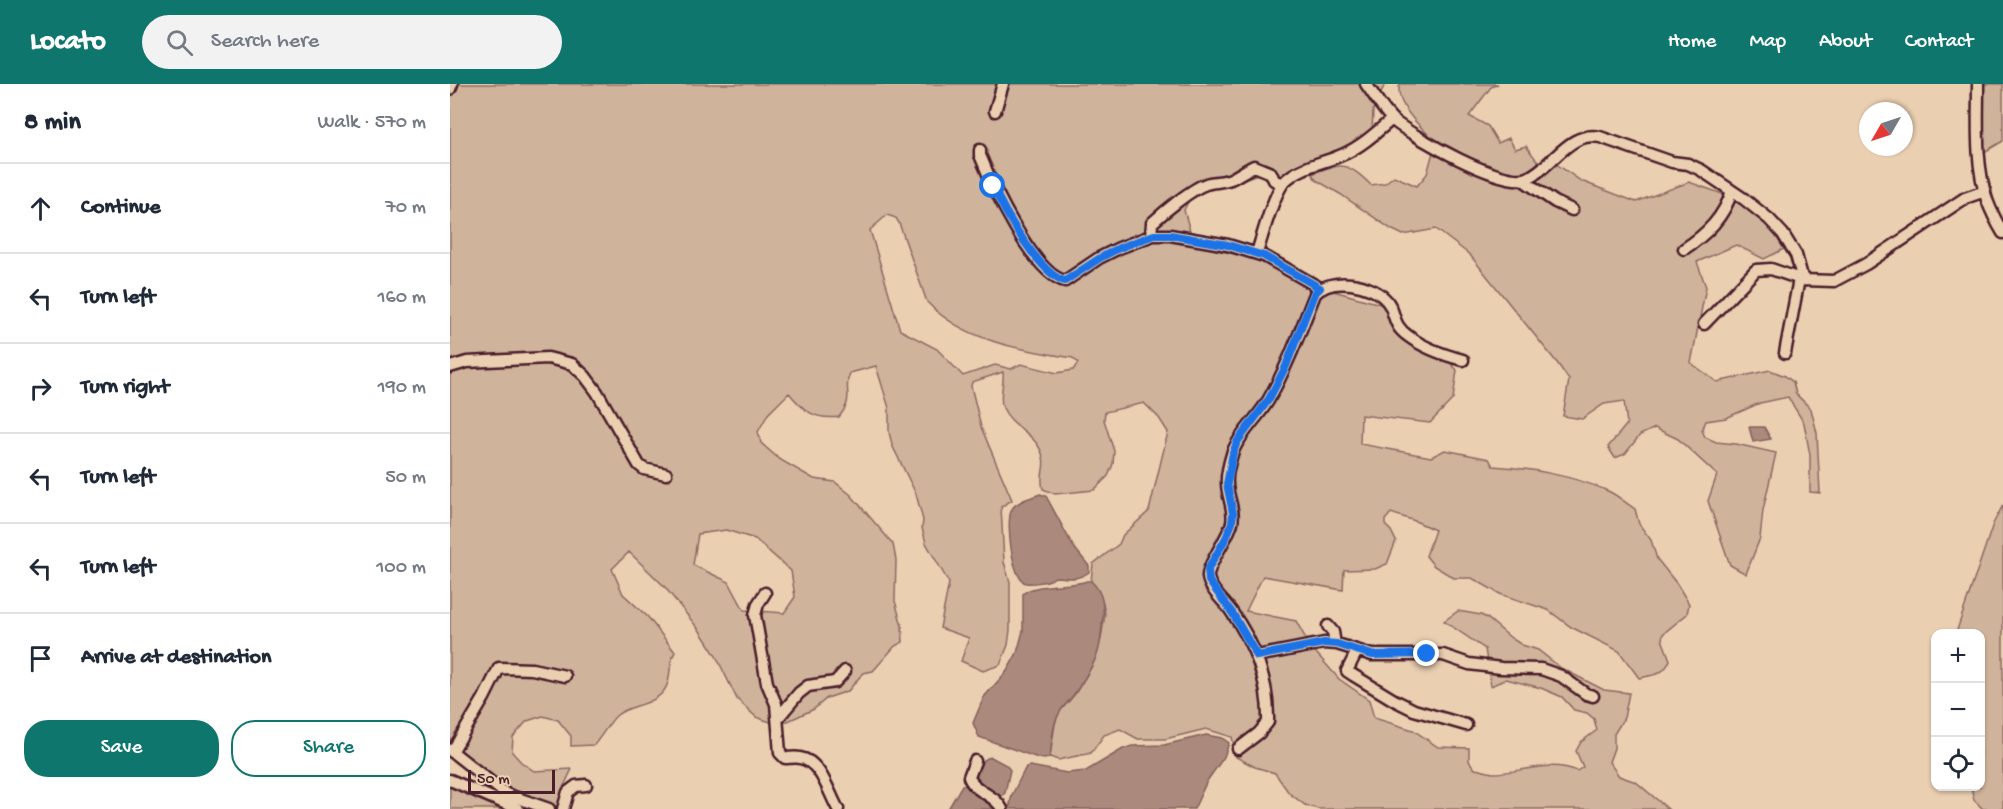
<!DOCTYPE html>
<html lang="en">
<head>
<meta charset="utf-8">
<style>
  :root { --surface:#fff; --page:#f2f2f3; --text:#1f2937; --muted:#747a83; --line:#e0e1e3; --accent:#0f766e }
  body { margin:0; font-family:"Gochi Hand",sans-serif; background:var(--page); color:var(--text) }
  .controls { position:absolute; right:18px; bottom:18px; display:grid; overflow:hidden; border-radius:12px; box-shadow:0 2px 4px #0004 }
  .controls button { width:54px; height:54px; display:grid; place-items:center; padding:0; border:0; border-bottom:2px solid var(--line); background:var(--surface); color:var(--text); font:30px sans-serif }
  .compass { position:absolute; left:1409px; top:18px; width:54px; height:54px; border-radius:50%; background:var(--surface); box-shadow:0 2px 4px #0004; rotate:231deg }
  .scale { position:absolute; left:18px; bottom:15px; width:87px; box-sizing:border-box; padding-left:6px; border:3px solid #4a1f2b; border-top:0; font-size:16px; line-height:21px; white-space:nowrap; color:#4a1f2b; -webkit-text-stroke:4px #eacfb1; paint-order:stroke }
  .stop { position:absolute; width:18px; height:18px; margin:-14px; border:4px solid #1a73e8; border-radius:50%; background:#fff }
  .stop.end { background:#1a73e8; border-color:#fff; box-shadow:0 2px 6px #0008 }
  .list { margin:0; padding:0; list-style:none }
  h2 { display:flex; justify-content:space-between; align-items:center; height:78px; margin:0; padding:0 24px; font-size:26px }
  h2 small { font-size:20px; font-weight:400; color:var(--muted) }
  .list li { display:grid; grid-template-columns:39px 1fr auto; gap:18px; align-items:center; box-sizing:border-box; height:90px; padding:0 24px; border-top:2px solid var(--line) }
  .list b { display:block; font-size:22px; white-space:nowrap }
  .list em { font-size:20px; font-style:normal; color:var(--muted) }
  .actions { display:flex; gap:12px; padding:18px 24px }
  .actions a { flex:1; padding:14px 0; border:2px solid var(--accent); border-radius:24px; text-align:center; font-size:21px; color:var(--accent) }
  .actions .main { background:var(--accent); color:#fff }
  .icon { flex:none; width:33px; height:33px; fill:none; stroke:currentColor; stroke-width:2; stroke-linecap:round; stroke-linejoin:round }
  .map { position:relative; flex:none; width:1553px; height:725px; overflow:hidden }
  header { display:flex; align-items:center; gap:36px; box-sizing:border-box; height:84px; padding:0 30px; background:var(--accent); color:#fff }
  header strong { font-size:28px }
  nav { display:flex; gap:33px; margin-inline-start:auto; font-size:21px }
  .search { width:420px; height:54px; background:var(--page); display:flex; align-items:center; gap:15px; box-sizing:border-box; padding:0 21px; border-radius:33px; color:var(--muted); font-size:22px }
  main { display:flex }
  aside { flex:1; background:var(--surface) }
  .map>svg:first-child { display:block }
  .green { fill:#cfb39b; stroke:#8c6963; stroke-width:1.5; fill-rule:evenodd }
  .water { fill:#ab897c; stroke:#845f5c; stroke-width:1.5 }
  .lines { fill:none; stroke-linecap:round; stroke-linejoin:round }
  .street-casing { stroke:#4a1f2b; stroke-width:15 }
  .street { stroke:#eacfb1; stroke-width:10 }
  .route { stroke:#1a73e8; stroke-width:8 }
</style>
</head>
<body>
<header>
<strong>Locato</strong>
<div class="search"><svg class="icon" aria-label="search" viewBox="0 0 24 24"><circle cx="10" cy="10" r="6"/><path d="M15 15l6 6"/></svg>Search here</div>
<nav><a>Home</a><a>Map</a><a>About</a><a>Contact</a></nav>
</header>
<main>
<aside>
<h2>8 min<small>Walk · 570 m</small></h2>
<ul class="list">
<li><svg class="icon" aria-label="ahead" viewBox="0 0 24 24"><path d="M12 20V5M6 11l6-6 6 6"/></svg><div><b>Continue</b></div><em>70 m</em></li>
<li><svg class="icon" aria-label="left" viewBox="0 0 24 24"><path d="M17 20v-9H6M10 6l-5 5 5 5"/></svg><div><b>Turn left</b></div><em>160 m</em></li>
<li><svg class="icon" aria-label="right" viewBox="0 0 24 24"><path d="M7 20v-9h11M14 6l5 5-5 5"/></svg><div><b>Turn right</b></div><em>190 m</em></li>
<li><svg class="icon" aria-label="left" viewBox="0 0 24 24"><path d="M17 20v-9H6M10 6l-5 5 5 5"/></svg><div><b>Turn left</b></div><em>50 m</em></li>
<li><svg class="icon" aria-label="left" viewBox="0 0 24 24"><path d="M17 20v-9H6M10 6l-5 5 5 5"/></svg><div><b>Turn left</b></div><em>100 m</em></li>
<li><svg class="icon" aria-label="arrive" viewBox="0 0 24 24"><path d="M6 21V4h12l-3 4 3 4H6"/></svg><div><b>Arrive at destination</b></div></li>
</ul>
<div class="actions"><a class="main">Save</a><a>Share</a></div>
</aside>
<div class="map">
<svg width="1553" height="725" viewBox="0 0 1553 725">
  <rect width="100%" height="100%" fill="#eacfb1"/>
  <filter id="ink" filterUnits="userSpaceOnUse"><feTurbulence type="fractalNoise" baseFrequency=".0167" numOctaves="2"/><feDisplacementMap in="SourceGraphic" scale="12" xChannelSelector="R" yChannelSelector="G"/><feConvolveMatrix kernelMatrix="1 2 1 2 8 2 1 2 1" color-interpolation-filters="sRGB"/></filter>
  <g filter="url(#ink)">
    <!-- green -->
    <path class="green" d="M0,0H935L923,26L922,49L883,73L830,95L811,89L771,103L744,106L734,126L744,161L802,174L862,201L930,220L959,246L987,265L1007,286L1003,315L980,339L911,331L910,360L981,373L995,366L1039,375L1043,382C1079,384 1124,392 1158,407C1167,411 1176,419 1185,425L1189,440L1201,456L1207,475L1227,500L1239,520L1237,530L1213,550L1212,555L1220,576C1214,591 1204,591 1189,594L1169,567L1121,543L1098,526L1050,510L1022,494H1004L984,482L976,472L985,446L965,437L941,429L935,436V441L941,447L946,457L937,480L925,485L894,486L893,506L813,492L796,527L846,537L860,562L889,595L919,616L924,634L963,646L988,663L1019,664V677L1025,685C1031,686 1037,688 1043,689C1070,689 1101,675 1127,687L1133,683L1126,667L1131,658L1147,646L1144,635L1137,629L1124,626L1112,613L1091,604L1056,595L1041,602L1035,565L994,537L1008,527L1031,531L1037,534L1061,554L1072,561L1088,566L1111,584L1154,606L1179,609L1174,634L1164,650V664L1159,678L1169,692L1186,698L1218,725H868L855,721L839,709L825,689L805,683L786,673L782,653L756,645L715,655H688L670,645L654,651L641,669L608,676L600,673L605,640L609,628L625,610L643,580L651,555L655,530L653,520L641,497L643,480L669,460L673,451L699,427L718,348L709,334L694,319L655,328L654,336L664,367L663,380L658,392L644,406L605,410L593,405C589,390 596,385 593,373C588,350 562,344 553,324C548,313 555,298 553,288L522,298L521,302L531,343L562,416L551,423L554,478L560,498V546L558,561L550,581L533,587L511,577L519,554L490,544L499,499L476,459L472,444L473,436L466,410L442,361L439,348V324L426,282L400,289C392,306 406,312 389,333C364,336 354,327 339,309L318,330L308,348L311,359L329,375L364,395L385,398L401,411L443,460L446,476L445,517L452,542L453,558L445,562L423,587L413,589L398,607L377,614L364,625L338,637L323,639L306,633L287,615L266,572L250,547L214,502L179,468L162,485L173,510L198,533L225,568C217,580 223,596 213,608C201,622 179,621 167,631C160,637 151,653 144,661L121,662V652L108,636L93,632L77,637L63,653L62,668L71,678L84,687L122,685L113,704L108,723L71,713L50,700L0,662ZM437,131L446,134L449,139L477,218C513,257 572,266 623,274L628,279L623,286L607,289L571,280L561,285L545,281L513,292L487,265L450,246L420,146ZM276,446L305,455L341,487L345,513L334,529L294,526L279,498L243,481L248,450Z
      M950,0H1048L1041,3L1019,32L1038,42L1048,59L1059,54L1065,65L1076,62L1088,78L1099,75L1131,97L1186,118L1239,98L1281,113L1318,140L1334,165L1314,175L1286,161L1247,178L1256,203L1241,279L1267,298L1320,286L1335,292L1343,298L1346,310L1361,325L1367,349L1370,409L1360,408V371L1354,339L1338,313L1310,319L1276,334L1256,337L1252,346L1255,353L1266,358L1286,360L1326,369L1313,426L1310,454L1296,490L1280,481L1258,417L1267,391L1228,355L1205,344L1190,351L1175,370L1165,374L1158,363L1177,340L1174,317L1154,320L1132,335L1113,332L1119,296L1108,280L1020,171L986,145L953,151L941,145L890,110L866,96L862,90C891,77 898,79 921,101L935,99L944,92L967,102L977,90L986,57C973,46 943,20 950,0Z
      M1533,0H1553V57L1533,69Z
      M1553,421V725H1533L1524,716L1521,703L1530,702V550L1506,549L1543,440Z
      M0,702L52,725H0Z"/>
    <!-- water -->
    <path class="water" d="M1299,343H1314L1321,355L1303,358Z
      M590,410L596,412L623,462L639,482V488C628,496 621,494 608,493C601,493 606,494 600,496C595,498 582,500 576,499C562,496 555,436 562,425C566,417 583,413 590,410Z
      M637,497H641C654,509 655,525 652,541C651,550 651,559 648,568C645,579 629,604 622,613C619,618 613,622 610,628C602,640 602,659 600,673L595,675L588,674L529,653L523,639L534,613L557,587L567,569L573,547V510C583,499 621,503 637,497Z
      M756,651L772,654L779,659L774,673L757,697L744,725H559L562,711L576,683L580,682L617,689L636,687L673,665L682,662L714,661Z
      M541,673L556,681L560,686L555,709L551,713C544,711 531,704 526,698C519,688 532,675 541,673Z
      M512,701L517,702L548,725H498Z"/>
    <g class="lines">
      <!-- street casing -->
      <g class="street-casing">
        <path id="street" d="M916,0C925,12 933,27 944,37C964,53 1053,104 1077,94C1102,84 1119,46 1150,53L1222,78L1238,80L1251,86L1294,115L1319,135L1333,150L1346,171L1353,196
          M1528,0C1528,38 1525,79 1537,116C1541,127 1547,139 1553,149
          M0,5L2,0
          M545,27L553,0
          M530,66V71C542,101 583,190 615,197L649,174L669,164L703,151H720L778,161L814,172L870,204
          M1073,96L1105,118L1122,126
          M701,152L702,139C714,128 741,105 756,100C764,97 774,99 783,94C790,90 796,86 804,82L821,89L824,96L832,100
          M1234,165C1257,150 1274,133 1282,107
          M807,169C812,153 824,108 835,97C850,82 875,79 894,70C912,62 927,48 942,35
          M1254,240L1306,186L1321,185L1353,196L1384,197L1416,180L1515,114L1535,107
          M1335,269L1349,195
          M0,283L17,278L98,274L122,280L135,292L147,308L189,381L194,385L216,390
          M315,509L308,520L305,531L317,599L326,620L330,669L335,674C340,674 346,673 350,674C371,677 379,710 388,725
          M878,542L883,548L885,560
          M907,567L897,587L903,591L944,616L964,626L1016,641
          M807,572L874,559L887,560L922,571H993L1019,580L1051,584L1091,585L1111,592L1136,610L1143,612
          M328,634L349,609L358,602L385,598L395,587
          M788,665L809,649L818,638C819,597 804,559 781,527C774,517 759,505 758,493C757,481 778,454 782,439C785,425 777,413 777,399C776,389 780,377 783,367C791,348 809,333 819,315C838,281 851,245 865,210C881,192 922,199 937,217C947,230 941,240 958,252C974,264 994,271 1013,276
          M0,666L56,710L99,725
          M2,668L34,614L49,584L82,585L115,592
          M525,677L519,693C525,709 545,710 552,725
          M0,696L68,725
          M113,725L118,708L126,702L136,701"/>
      </g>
      <!-- street -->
      <use href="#street" class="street"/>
    </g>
  </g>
  <g class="lines" filter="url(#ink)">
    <!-- route -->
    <path class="route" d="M543,102C553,126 591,192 615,197L650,174L669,164L704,151H720L778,161L814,172L870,204L864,210L836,282L819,315L787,358L783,369L777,400L783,429L782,439L776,454L758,485L759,497L783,530L807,572L874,559L887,560L922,571L977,570"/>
  </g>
</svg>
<div class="controls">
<button>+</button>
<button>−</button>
<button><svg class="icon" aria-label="locate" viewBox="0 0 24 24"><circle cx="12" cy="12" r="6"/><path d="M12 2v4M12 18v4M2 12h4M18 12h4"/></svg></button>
</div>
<svg class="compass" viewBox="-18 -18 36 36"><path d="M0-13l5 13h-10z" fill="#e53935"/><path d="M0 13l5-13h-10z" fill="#747a83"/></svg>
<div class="scale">50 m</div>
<div class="stop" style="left:543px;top:102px"></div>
<div class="stop end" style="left:977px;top:570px"></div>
</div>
</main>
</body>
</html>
